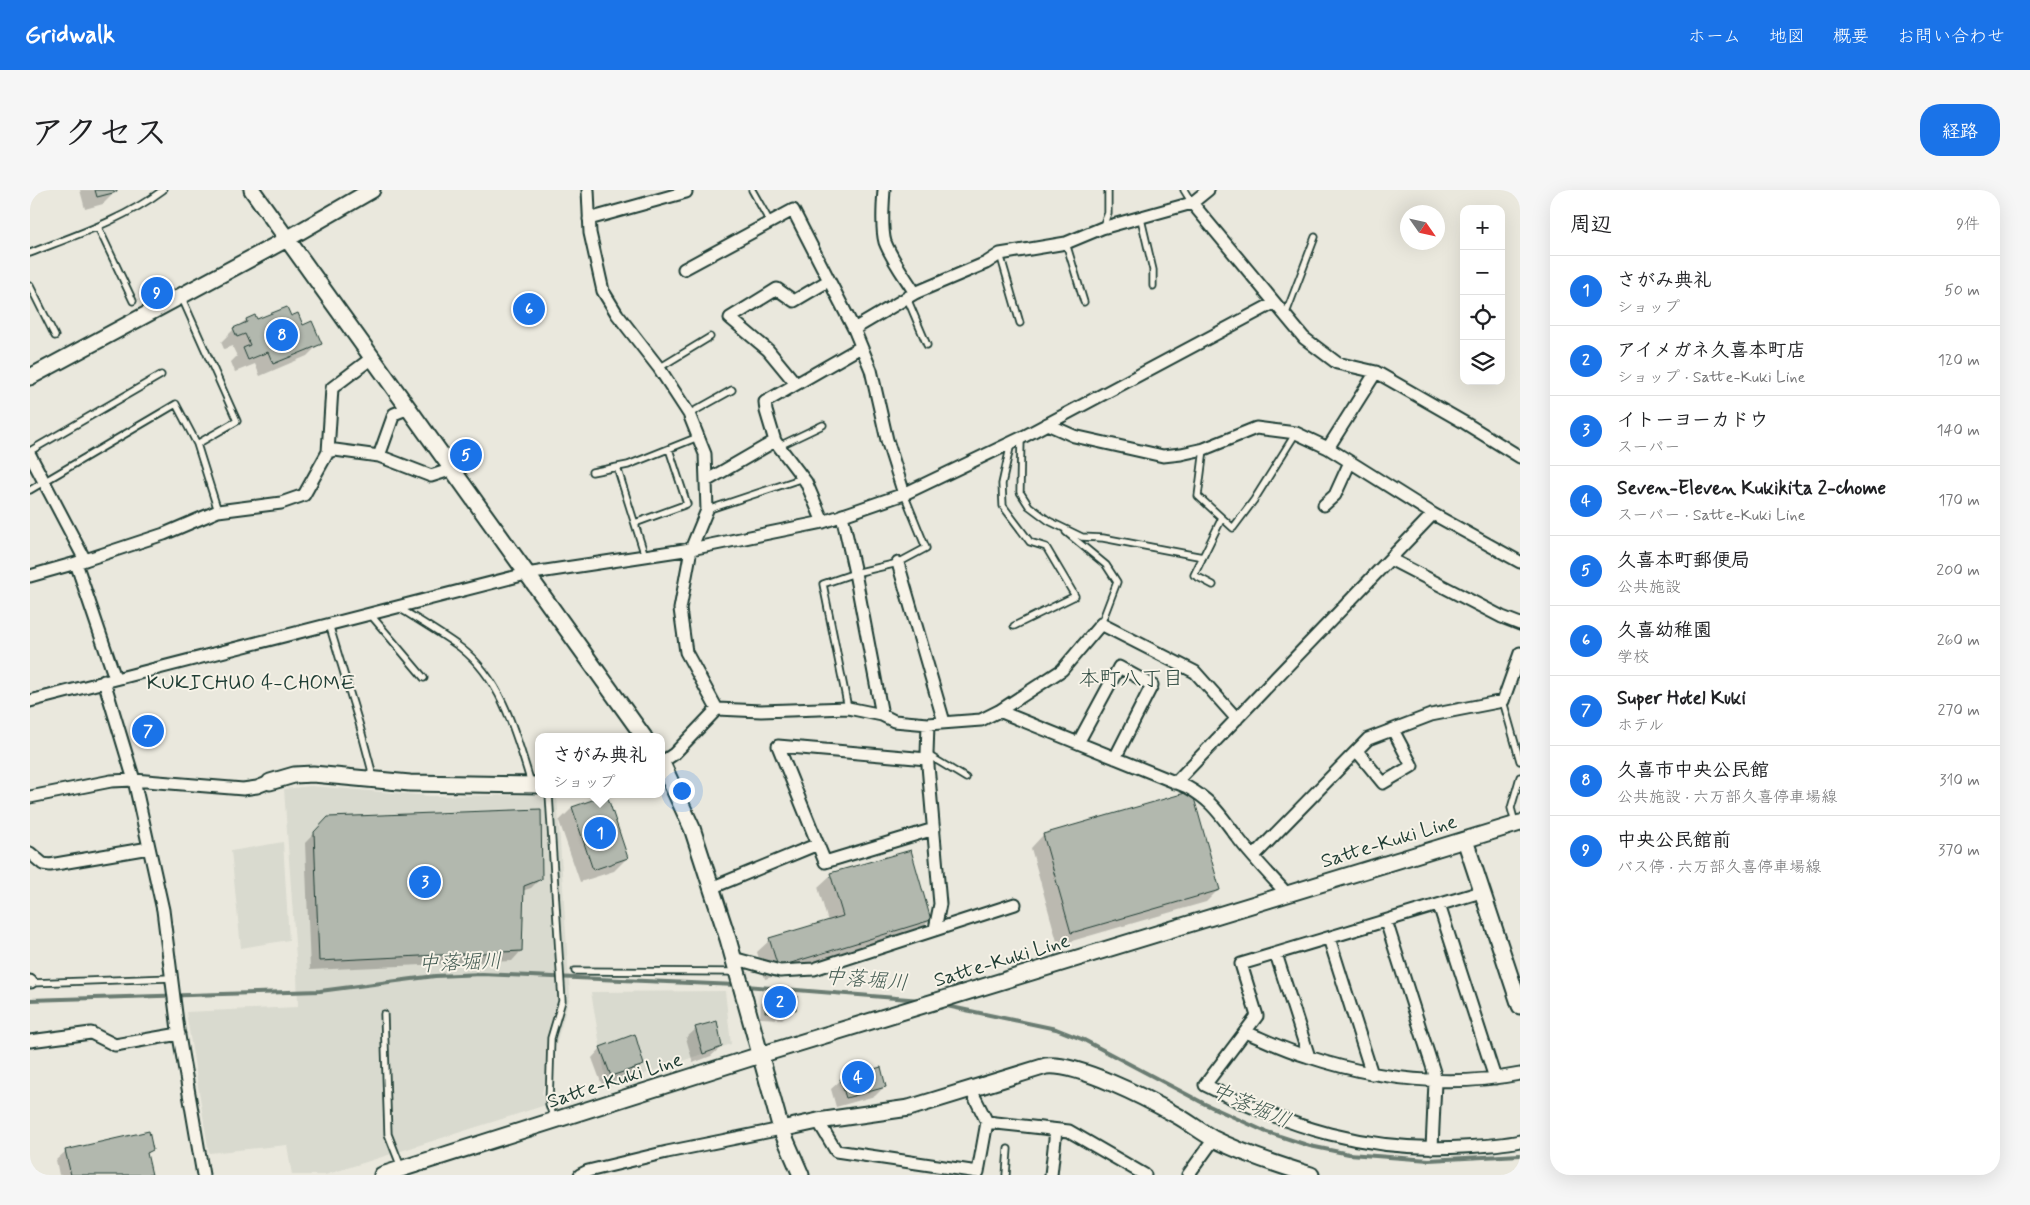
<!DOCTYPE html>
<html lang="ja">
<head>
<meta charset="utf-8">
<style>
  :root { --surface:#fff; --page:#f6f6f6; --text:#202124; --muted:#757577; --line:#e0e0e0; --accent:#1a73e8 }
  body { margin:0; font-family:Mynerve,"Klee One",sans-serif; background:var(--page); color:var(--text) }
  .controls { position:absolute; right:15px; top:15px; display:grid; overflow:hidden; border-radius:10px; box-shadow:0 5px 20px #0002 }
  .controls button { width:45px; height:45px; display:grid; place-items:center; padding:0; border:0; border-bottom:1px solid var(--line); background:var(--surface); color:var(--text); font:25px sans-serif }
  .compass { position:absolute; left:1370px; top:15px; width:45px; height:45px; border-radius:50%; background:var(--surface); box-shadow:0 5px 20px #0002; rotate:124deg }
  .you { position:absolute; left:651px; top:600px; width:18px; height:18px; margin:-12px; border:4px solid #fff; border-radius:50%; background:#1a73e8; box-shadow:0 0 0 8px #1a73e833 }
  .badge { display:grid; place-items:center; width:32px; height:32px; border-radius:50%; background:var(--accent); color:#fff; font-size:16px; font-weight:700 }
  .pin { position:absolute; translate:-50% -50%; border:2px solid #fff; box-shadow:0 1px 5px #0006 }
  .popup { position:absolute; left:505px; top:543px; width:130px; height:65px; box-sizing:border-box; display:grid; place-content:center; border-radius:10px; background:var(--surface); filter:drop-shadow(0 1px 4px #0005); font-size:16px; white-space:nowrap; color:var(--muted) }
  .popup b { font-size:19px; color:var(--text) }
  .popup::after { content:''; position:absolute; left:50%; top:100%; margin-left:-10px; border:10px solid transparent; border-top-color:var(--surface) }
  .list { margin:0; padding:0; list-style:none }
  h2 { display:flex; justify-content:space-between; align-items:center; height:65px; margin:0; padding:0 20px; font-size:21px }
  h2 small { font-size:16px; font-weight:400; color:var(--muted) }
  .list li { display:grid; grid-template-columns:32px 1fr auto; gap:15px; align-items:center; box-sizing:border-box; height:70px; padding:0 20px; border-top:1px solid var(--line) }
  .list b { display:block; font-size:19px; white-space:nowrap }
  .list p { margin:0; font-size:16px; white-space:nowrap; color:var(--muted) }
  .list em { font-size:16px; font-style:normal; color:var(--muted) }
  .icon { flex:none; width:28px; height:28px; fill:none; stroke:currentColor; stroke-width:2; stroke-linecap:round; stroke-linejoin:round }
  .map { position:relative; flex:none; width:1490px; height:985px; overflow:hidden; border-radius:20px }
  header { display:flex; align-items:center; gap:30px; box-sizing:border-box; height:70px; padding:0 25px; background:var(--accent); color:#fff }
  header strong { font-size:24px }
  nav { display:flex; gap:28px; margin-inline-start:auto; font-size:18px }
  .intro { display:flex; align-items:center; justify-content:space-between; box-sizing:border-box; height:120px; padding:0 30px }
  h1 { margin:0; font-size:35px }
  .button { padding:12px 22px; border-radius:20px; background:var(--accent); color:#fff; font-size:18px; font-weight:700 }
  main { display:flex; gap:30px; padding:0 30px }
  aside { flex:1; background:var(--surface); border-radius:20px; box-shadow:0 5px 20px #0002 }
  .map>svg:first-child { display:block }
  .built { fill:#d9dacf }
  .shadow { fill:#0003 }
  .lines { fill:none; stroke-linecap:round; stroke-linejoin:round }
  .stream { stroke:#6a7c72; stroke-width:4 }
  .building { fill:#b2b8ae; stroke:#1f3d34 }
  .lane-casing { stroke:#1f3d34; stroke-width:9 }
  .street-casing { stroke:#1f3d34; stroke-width:15 }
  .secondary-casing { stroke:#1f3d34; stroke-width:19 }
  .lane { stroke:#f7f3e8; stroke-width:5.5 }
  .street { stroke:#f7f3e8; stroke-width:11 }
  .secondary { stroke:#f7f3e8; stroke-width:15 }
  .labels { text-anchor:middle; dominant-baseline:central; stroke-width:4; stroke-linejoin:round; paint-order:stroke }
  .street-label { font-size:20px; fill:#1f3d34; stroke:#f7f3e8 }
  .neighbourhood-label { font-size:21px; fill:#1f3d34; stroke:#f7f3e8 }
  .water-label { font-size:21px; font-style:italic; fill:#445c53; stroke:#f7f3e8 }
</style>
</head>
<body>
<header>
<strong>Gridwalk</strong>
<nav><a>ホーム</a><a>地図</a><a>概要</a><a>お問い合わせ</a></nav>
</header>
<div class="intro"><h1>アクセス</h1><a class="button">経路</a></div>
<main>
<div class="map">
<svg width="1490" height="985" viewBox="0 0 1490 985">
  <rect width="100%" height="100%" fill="#eae8dd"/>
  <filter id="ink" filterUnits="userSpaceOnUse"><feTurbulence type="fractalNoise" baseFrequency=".02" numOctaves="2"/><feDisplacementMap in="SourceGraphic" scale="10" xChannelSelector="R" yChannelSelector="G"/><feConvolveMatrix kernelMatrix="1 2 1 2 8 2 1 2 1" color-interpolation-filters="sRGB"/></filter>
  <g filter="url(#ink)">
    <!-- built -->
    <path class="built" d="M281,596L400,606L527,605L540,806L512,903L519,914L295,985H262L257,955L179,963L156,822L268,817L267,782L254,599Z
      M253,652L259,750L211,758L201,661Z
      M695,801L701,854L577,897L561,802Z"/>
    <!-- shadow -->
    <path class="shadow" d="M50,0H86V1L73,14L55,19Z
      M260,128L290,153L277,166L230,186L225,174L205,182L201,172L207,166L202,156L194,159L191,152L204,139L216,130Z
      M576,606L597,668L584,681L550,692L529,631L542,618Z
      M299,628L511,688L501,698L492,701L491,761L482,771L280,780L275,653Z
      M1013,645L1189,699L1176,712L1028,755L1001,658Z
      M801,685L900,730L887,743L735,789L727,762L740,750L798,732L788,697Z
      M737,806L765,819L752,829L730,828L731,812Z
      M666,839L691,857L681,866L663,873L656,848Z
      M571,858L613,874L604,884L572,895L562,868Z
      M811,890L855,896L845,906L806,917L801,899Z
      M122,960L116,965L121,985H29L26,970L36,961Z"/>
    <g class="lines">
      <!-- stream -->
      <path class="stream" d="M716,796L891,810
        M0,810L290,801L405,786L452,784L706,795
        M912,815L1026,839L1054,850L1175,914L1234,941L1280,956L1319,964L1399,970L1490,965"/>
    </g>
    <!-- building -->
    <path class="building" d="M65,0H87V2L67,7Z
      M257,117L261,126L268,123L273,135L282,131L292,154L243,174L238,162L218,170L213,158L220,155L215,144L207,147L203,138L217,132L216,129L225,125L227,129Z
      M1162,601L1190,700L1041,743L1013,644Z
      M577,605L598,668L563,680L542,617Z
      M511,619L512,689L494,696L492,761L289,771L284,642L298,627Z
      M881,660L901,730L748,777L739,748L813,726L800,683Z
      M737,804L767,806L766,820L760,819V824L735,822Z
      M687,831L692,857L673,864L665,837Z
      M605,844L614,875L581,886L570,857Z
      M851,877L856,897L816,908L810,889Z
      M119,941L123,960L117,963L122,985H41L35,960Z"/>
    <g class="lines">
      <!-- lane casing -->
      <g class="lane-casing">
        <path id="lane" d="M722,0L740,32
          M1154,0L1162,13
          M1111,29L1123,80V96
          M1073,36L1078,23V0
          M68,37L103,111
          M1036,53L1054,112
          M0,63C46,45 93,30 133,0
          M970,64L990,133
          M0,96L25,146
          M151,106L207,231L167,254L188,321
          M877,108L897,155
          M1255,126L1285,47
          M629,178L680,147
          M659,224L702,200
          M991,248L990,302L999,316L1019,331L1052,347L1073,348L1173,367
          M981,253L972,294L973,316L1000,352L1016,357L1045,406L984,436
          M749,256L793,235
          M1174,259L1168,306L1203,338L1224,310L1266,243
          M0,261L131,185
          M587,277L615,366
          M562,282L598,275L668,247
          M0,300L146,214L167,254
          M677,320L773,288
          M605,333L657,314L639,259
          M1036,342L1076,375L1087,392L1071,434
          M1183,395L1164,385L1192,328
          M369,418C390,431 412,444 431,458C473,491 486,545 501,593
          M340,424L394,488
          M299,434L329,533L341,578L342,589
          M1473,511L1490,571
          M818,518L793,394L825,383L868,373L896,358L874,304
          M898,565L936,588
          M519,604L532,811L521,848L519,914L524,929
          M1485,633L1481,618L1490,587
          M545,781L705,782
          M0,793L142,788
          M354,824L358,944L371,977
          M976,985L978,959"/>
      </g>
      <!-- street casing -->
      <g class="street-casing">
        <path id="street" d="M558,0L560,43L573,101L587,124L629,178L659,224L675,264L677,320L661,359L650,419L656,462L687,519
          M854,0C853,14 851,38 855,52C862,70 875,87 885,103
          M1162,13L1274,148L1307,173L1346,182L1435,233L1490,267
          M559,29L656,2L655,0
          M654,79L763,20L824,139L841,180L857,250L874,304
          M824,139L885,103L956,73L970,64L1036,53L1072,38L1162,13L1178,0
          M1346,182L1298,258L1403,324L1490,372
          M766,194L738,160L700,128L747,99L764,111L798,91
          M1017,234L1044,246L1133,266L1151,264L1174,259L1226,238L1266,243L1298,258
          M298,262L302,198L343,167
          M0,265L55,370
          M349,266L364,224L379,218
          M676,291L745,251
          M1294,315L1305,305L1320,272
          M812,325L825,383L852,525
          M793,332L776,292L745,251L736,221L735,212L831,157
          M1360,369L1472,427L1490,434
          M46,373L85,488
          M868,373L914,532
          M0,386L46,373L134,344L188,321L251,313L274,305L298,262L305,260L349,266L401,286L423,279
          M74,491L104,590L133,720L148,840L173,985
          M0,511L496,384L661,359L793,332L874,304L991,248L1244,113
          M969,521L1157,597C1184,612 1190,625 1208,648C1223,668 1241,686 1257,704
          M898,534L897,564L910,714L905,739
          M1048,553L1089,477L1122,495L1085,568
          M1327,561L1353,593L1382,576L1363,540
          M897,569L748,556L795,672L904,639
          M632,572L644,564L687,519L731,521L818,518L852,525L864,531L898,534L951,530L969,521L1032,480L1071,434L1165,482L1207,529
          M1145,593L1403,324
          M0,607L81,591L104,590L213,599L227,597L240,592
          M0,663L13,674L20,675L119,658
          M1224,666L1338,549L1401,525L1473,511L1490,463
          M681,698L788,654
          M1451,702L1211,774L1227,826L1175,895C1260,938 1337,962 1433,957C1453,956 1471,955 1490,951
          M1409,715L1465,888
          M1356,731L1404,882L1405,892L1402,958
          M1299,748L1342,884
          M1246,764L1279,867
          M703,768L750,781L784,779L985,714
          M0,791L1,792
          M1216,842C1235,850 1255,860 1276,866C1345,889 1418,898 1490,884
          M0,851L61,843L85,855L149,844
          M788,931L806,961L948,982L957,932L940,898
          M957,932L1039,941L1115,985
          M550,985L558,981L637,962L751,939
          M1021,985L1026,940
          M1158,985L1184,949"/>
      </g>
      <!-- secondary casing -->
      <g class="secondary-casing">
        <path id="secondary" d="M222,0L614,547
          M0,187L257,49L342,0
          M631,571L662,638L698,749L751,939L771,985
          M240,592L264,585L283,584L380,593L509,595
          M1435,650L1490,816
          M751,939L788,931L879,918L1016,876C1048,873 1116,908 1146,925C1159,932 1171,942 1184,949C1214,964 1248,975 1281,985
          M352,985L730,865L1490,633"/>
      </g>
      <!-- lane -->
      <use href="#lane" class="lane"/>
      <!-- street -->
      <use href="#street" class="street"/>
      <!-- secondary -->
      <use href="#secondary" class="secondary"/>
    </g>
  </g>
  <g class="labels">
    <!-- street labels -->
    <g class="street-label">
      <text transform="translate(1359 652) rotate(-17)">Satte-Kuki Line</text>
      <text transform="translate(972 771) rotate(-17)">Satte-Kuki Line</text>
      <text transform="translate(585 891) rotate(-18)">Satte-Kuki Line</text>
    </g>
    <!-- neighbourhood labels -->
    <g class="neighbourhood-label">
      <text x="1101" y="489">本町八丁目</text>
      <text x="221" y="493">KUKICHUO 4-CHOME</text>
    </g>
    <!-- water labels -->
    <g class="water-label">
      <text transform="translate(430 773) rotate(-2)">中落堀川</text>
      <text transform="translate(836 790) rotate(5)">中落堀川</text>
      <text transform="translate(1221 916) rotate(23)">中落堀川</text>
    </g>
  </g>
</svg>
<div class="controls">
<button>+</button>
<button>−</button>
<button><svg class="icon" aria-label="locate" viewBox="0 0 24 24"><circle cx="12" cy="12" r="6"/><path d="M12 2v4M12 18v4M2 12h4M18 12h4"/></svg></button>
<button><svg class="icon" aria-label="layers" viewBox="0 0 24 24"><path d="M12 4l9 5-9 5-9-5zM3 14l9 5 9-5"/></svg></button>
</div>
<svg class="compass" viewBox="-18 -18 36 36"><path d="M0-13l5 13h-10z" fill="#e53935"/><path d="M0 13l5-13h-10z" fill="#757577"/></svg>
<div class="you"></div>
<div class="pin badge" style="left:570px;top:643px">1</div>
<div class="popup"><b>さがみ典礼</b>ショップ</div>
<div class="pin badge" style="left:750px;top:812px">2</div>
<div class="pin badge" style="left:395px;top:692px">3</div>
<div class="pin badge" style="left:828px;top:887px">4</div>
<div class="pin badge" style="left:436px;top:265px">5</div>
<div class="pin badge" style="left:499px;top:119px">6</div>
<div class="pin badge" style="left:118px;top:541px">7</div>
<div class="pin badge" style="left:252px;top:145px">8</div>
<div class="pin badge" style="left:127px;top:103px">9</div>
</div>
<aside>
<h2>周辺<small>9件</small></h2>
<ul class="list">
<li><span class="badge">1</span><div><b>さがみ典礼</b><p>ショップ</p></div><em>50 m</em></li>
<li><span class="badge">2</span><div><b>アイメガネ久喜本町店</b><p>ショップ · Satte-Kuki Line</p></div><em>120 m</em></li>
<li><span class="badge">3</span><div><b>イトーヨーカドウ</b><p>スーパー</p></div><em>140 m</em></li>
<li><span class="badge">4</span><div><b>Seven-Eleven Kukikita 2-chome</b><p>スーパー · Satte-Kuki Line</p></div><em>170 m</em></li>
<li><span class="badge">5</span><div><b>久喜本町郵便局</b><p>公共施設</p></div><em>200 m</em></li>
<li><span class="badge">6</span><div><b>久喜幼稚園</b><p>学校</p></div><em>260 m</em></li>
<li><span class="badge">7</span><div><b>Super Hotel Kuki</b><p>ホテル</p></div><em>270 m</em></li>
<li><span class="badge">8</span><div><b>久喜市中央公民館</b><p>公共施設 · 六万部久喜停車場線</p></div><em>310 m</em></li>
<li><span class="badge">9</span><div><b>中央公民館前</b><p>バス停 · 六万部久喜停車場線</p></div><em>370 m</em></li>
</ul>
</aside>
</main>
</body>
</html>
